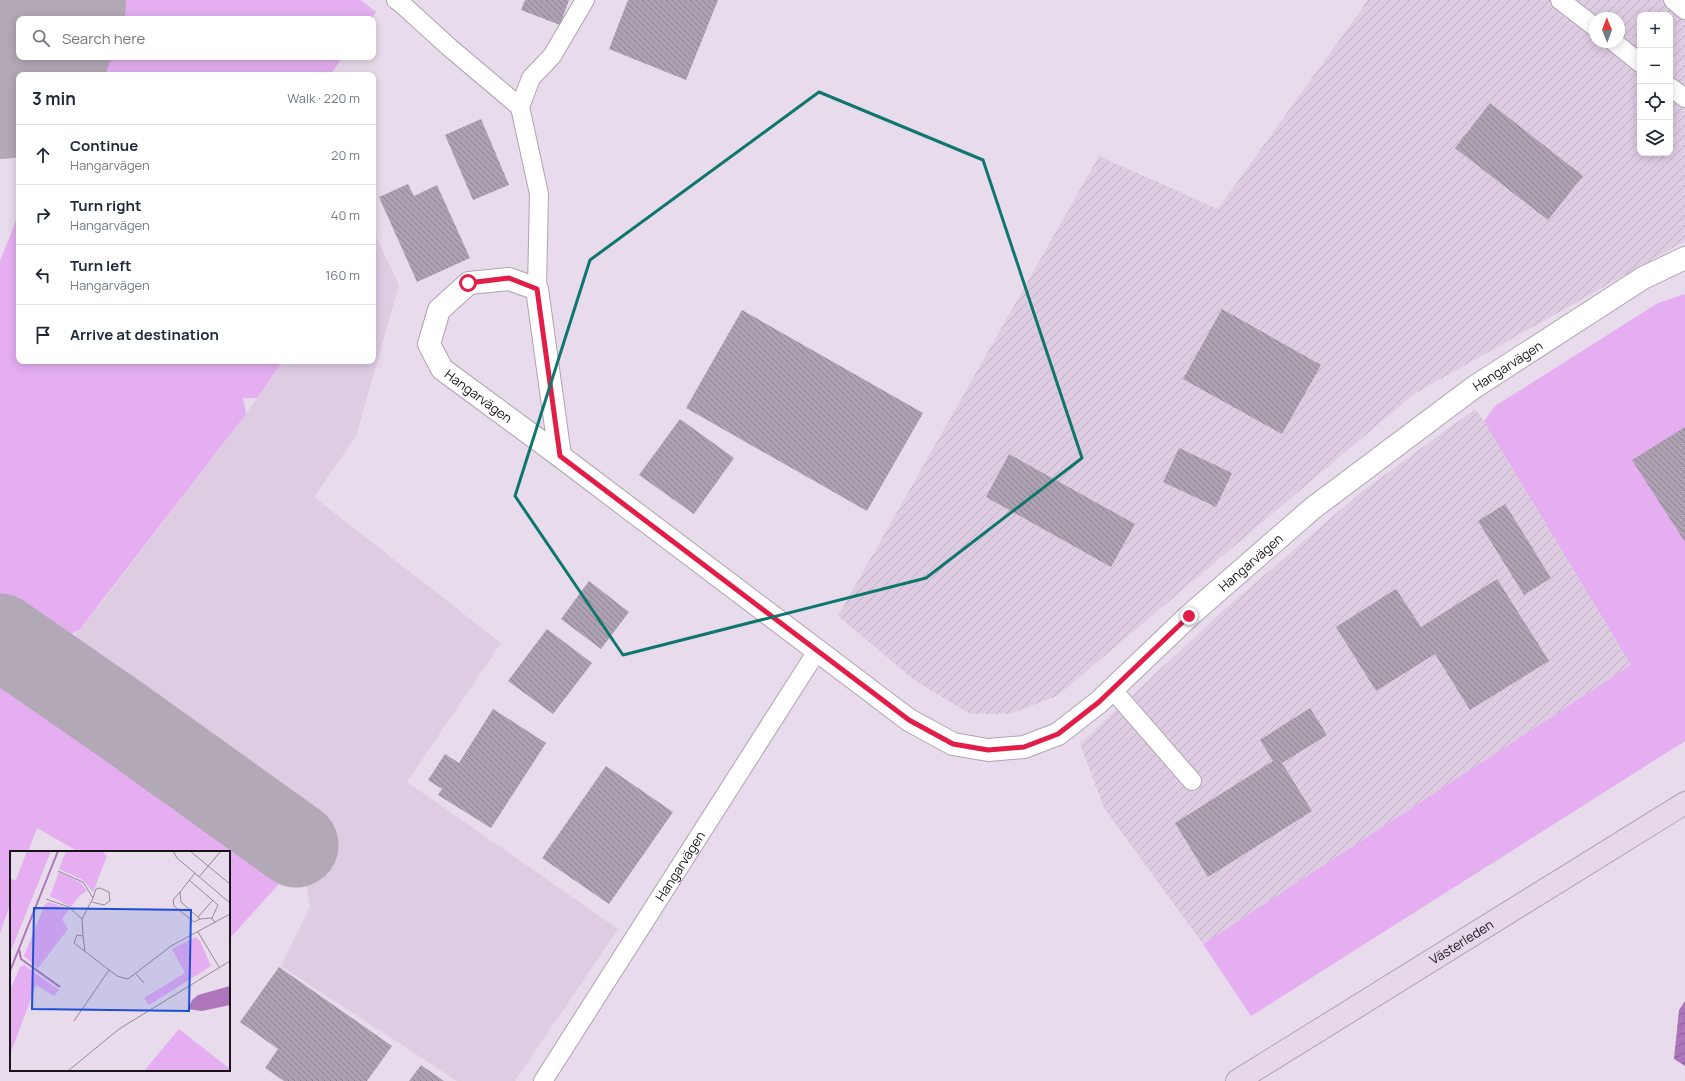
<!DOCTYPE html>
<html lang="en">
<head>
<meta charset="utf-8">
<style>
  :root { --surface:#fff; --page:#f6f6f7; --text:#1f2937; --muted:#747a83; --line:#e0e1e3 }
  body { margin:0; font-family:Manrope,sans-serif; background:var(--page); color:var(--text) }
  .controls { position:absolute; right:12px; top:12px; display:grid; overflow:hidden; border-radius:8px; box-shadow:0 2px 10px #0003 }
  .controls button { width:36px; height:36px; display:grid; place-items:center; padding:0; border:0; border-bottom:1px solid var(--line); background:var(--surface); color:var(--text); font:20px sans-serif }
  .compass { position:absolute; left:1589px; top:12px; width:36px; height:36px; border-radius:50%; background:var(--surface); box-shadow:0 2px 10px #0003; rotate:359deg }
  .stop { position:absolute; width:12px; height:12px; margin:-9px; border:3px solid #e11d48; border-radius:50%; background:#fff }
  .stop.end { background:#e11d48; border-color:#fff; box-shadow:0 1px 4px #0008 }
  .list { margin:0; padding:0; list-style:none }
  h2 { display:flex; justify-content:space-between; align-items:center; height:52px; margin:0; padding:0 16px; font-size:17px }
  h2 small { font-size:13px; font-weight:400; color:var(--muted) }
  .list li { display:grid; grid-template-columns:26px 1fr auto; gap:12px; align-items:center; box-sizing:border-box; height:60px; padding:0 16px; border-top:1px solid var(--line) }
  .list b { display:block; font-size:15px; white-space:nowrap }
  .list p { margin:0; font-size:13px; white-space:nowrap; color:var(--muted) }
  .list em { font-size:13px; font-style:normal; color:var(--muted) }
  .icon { flex:none; width:22px; height:22px; fill:none; stroke:currentColor; stroke-width:2; stroke-linecap:round; stroke-linejoin:round }
  .map { position:relative; flex:none; width:1685px; height:1081px; overflow:hidden }
  .search { position:absolute; background:var(--surface); box-shadow:0 2px 10px #0003; left:16px; top:16px; width:360px; height:44px; display:flex; align-items:center; gap:10px; box-sizing:border-box; padding:0 14px; border-radius:8px; color:var(--muted); font-size:15px }
  .panel { position:absolute; background:var(--surface); box-shadow:0 2px 10px #0003; left:16px; top:72px; width:360px; height:292px; border-radius:8px }
  .map>svg:first-child { display:block }
  .built { fill:#decce3 }
  .industrial { fill:url(#industrial-furrows); fill-rule:evenodd }
  .grass { fill:#e4aef1 }
  .water { fill:url(#water-waves) }
  .lines { fill:none; stroke-linecap:round; stroke-linejoin:round }
  .taxiway { stroke:#b3a8b6; stroke-width:85 }
  .runway { stroke:#b3a8b6; stroke-width:212 }
  .building { fill:url(#building-back-hatch) }
  .lane-casing { stroke:#b0a3b3; stroke-width:20 }
  .street-casing { stroke:#b0a3b3; stroke-width:24 }
  .secondary-casing { stroke:#b0a3b3; stroke-width:24 }
  .lane { stroke:#fff; stroke-width:18 }
  .street { stroke:#fff; stroke-width:22 }
  .secondary { stroke:#e6d7ea; stroke-width:22 }
  .route { stroke:#e11d48; stroke-width:5 }
  .marked { fill:none; stroke:#0f766e; stroke-width:3; stroke-linejoin:round }
  .labels { text-anchor:middle; dominant-baseline:central; stroke-width:3; stroke-linejoin:round; paint-order:stroke }
  .street-label { font-size:13px; fill:#181319; stroke:#fff }
  .inset-river { fill:none; stroke:#ad76bb; stroke-width:2 }
  .inset-road { fill:none; stroke:#958b97; stroke-width:1 }
  .view { fill:#1d4ed8; fill-opacity:0.15; stroke:#1d4ed8; stroke-width:2 }
  .inset-edge { fill:none; stroke:#181319; stroke-width:2 }
</style>
</head>
<body>
<div class="map">
<svg width="1685" height="1081" viewBox="0 0 1685 1081">
  <defs>
    <pattern id="industrial-furrows" width="10" height="10" patternUnits="userSpaceOnUse"><rect width="10" height="10" fill="#decce3"/><path d="M-1 1l2-2M0 10L10 0M9 11l2-2" fill="none" stroke="#beaec2"/></pattern>
    <pattern id="water-waves" width="16" height="10" patternUnits="userSpaceOnUse"><rect width="16" height="10" fill="#ad76bb"/><path d="M0 5q4-4 8 0t8 0" fill="none" stroke="#8c6097"/></pattern>
    <pattern id="building-back-hatch" width="6" height="6" patternUnits="userSpaceOnUse"><rect width="6" height="6" fill="#aea1b1"/><path d="M-1 5l2 2M0 0l6 6M5-1l2 2" fill="none" stroke="#8d828f"/></pattern>
  </defs>
  <rect width="100%" height="100%" fill="#e8dbeb"/>
  <!-- built -->
  <path class="built" d="M375,235L399,285L356,436L314,497L501,643L407,782L618,929L515,1081H457L281,966L310,907L307,887L302,880L46,697L74,656L76,633L99,606L246,414L283,361H373V236Z"/>
  <!-- industrial -->
  <path class="industrial" d="M1368,0H1685V241L1414,394L1057,696L1009,714H970L914,680L838,616L1099,156L1218,209ZM1640,15H1670V153H1640ZM1595,18H1619V42H1595Z
    M1475,409L1484,421L1631,665L1203,944L1104,808L1080,744L1226,608L1360,493Z"/>
  <!-- grass -->
  <path class="grass" d="M104,0H361L376,12L371,19H96Z
    M81,57H343L330,75H74Z
    M19,213V361H283L257,398H243L246,414L80,629C72,633 64,641 54,640C44,639 10,611 0,604V261Z
    M1685,294V741L1251,1016L1203,944L1631,665L1484,421L1495,406L1658,303Z
    M0,671L289,873L229,939V852H79L37,828L28,852H11V902L0,933Z"/>
  <!-- water -->
  <path class="water" d="M1685,1001V1066L1674,1059L1679,1010Z"/>
  <g class="lines">
    <!-- taxiway -->
    <path class="taxiway" d="M0,636L120,719L296,845"/>
    <!-- runway -->
    <path class="runway" d="M0,53L20,0"/>
  </g>
  <!-- building -->
  <path class="building" d="M525,0H569L560,25L521,10Z
    M628,0H718L686,80L609,49Z
    M1490,103L1583,176L1548,220L1455,148Z
    M481,119L509,185L473,200L445,135Z
    M408,184L414,196L437,185L470,258L417,282L379,197Z
    M1222,309L1321,365L1282,434L1183,379Z
    M742,310L923,413L867,511L686,408Z
    M680,419L734,458L694,514L639,475Z
    M1685,427V542L1632,460Z
    M1179,448L1232,473L1216,507L1163,482Z
    M1009,454L1135,524L1111,567L986,497Z
    M1505,504L1551,578L1524,595L1478,521Z
    M1497,579L1549,661L1470,710L1435,654L1376,691L1336,627L1396,589L1421,627Z
    M589,581L629,612L601,649L561,619Z
    M547,629L592,663L553,714L508,681Z
    M1310,708L1327,735L1282,763L1312,811L1208,877L1175,823L1273,761L1260,740Z
    M493,709L546,743L491,828L438,795L442,789L428,780L445,754L459,763Z
    M606,766L673,812L609,904L542,858Z
    M279,967L392,1046L367,1081H284L265,1068L278,1049L240,1022Z
    M421,1065L444,1081H409Z"/>
  <g class="lines">
    <!-- lane casing -->
    <g class="lane-casing">
      <g id="lane">
        <path d="M396,0L403,5L449,47L520,107L539,194L537,289"/>
        <path d="M1560,0L1595,27"/>
        <path d="M1673,0L1685,10"/>
        <path d="M1614,42L1640,63"/>
        <path d="M1670,87L1685,98"/>
        <path d="M520,107L531,78L552,56L585,0"/>
        <path d="M1112,689L1192,781"/>
        <path id="s1" d="M543,1081L817,651"/>
      </g>
    </g>
    <!-- street casing -->
    <g class="street-casing">
      <g id="street">
        <path id="s2" d="M560,456L537,289L509,279L469,283L439,310L429,344L442,369L560,456L909,720L953,744L988,750L1024,747L1058,734L1099,702L1189,616L1313,508L1473,388L1643,278L1685,258"/>
      </g>
    </g>
    <!-- secondary casing -->
    <g class="secondary-casing">
      <g id="secondary">
        <path id="s3" d="M1237,1081L1685,803"/>
      </g>
    </g>
    <!-- lane -->
    <use href="#lane" class="lane"/>
    <!-- street -->
    <use href="#street" class="street"/>
    <!-- secondary -->
    <use href="#secondary" class="secondary"/>
  </g>
  <g class="lines">
    <!-- route -->
    <path class="route" d="M468,283L509,278L537,289L560,456L909,720L953,744L988,750L1024,747L1058,734L1099,702L1189,616"/>
  </g>
  <!-- marked area -->
  <path class="marked" d="M819,92L983,160L1082,458L926,578L623,655L515,496L590,260Z"/>
  <g class="labels">
    <!-- street labels -->
    <g class="street-label">
      <text stroke="none"><textPath href="#s2" startOffset="1667">Hangarvägen</textPath></text>
      <text stroke="none"><textPath href="#s2" startOffset="388">Hangarvägen</textPath></text>
      <text stroke="none"><textPath href="#s2" startOffset="1343">Hangarvägen</textPath></text>
      <text stroke="none"><textPath href="#s1" startOffset="255">Hangarvägen</textPath></text>
      <text stroke="none"><textPath href="#s3" startOffset="264">Västerleden</textPath></text>
    </g>
  </g>
  <!-- overview -->
  <g transform="translate(10 851)">
    <rect width="220" height="220" fill="#e8dbeb"/>
    <path d="M17,0H41L0,102V28L6,29ZM56,0H92L97,5L83,41L73,29L49,18ZM49,21L70,31L77,40L70,44L61,56L40,45ZM39,51L59,58L52,68L58,78L28,117L14,105L35,53ZM185,86L190,90L201,115L139,154L134,147L175,122L162,98ZM14,114L49,139L44,145L26,134L0,204V139L10,116Z" fill="#e4aef1"/>
    <path d="M169,178L220,218V220H134Z" fill="#e4aef1"/>
    <path d="M220,135V154L192,160L178,158L182,149L188,144Z" fill="#ad76bb"/>
    <path class="inset-river" d="M9,98L11,108L50,136M0,120L48,0"/>
    <path class="inset-road" d="M163,0L167,7L220,52M180,0L220,33M48,20L73,31L83,47L72,68M185,22L170,41L171,51L190,68L202,67L205,72M189,26L211,0M179,29L208,54L202,67M170,41L163,49L164,55L184,71L190,68M36,48L59,56L72,68L73,85M82,51L94,54L100,50L99,41L90,37L86,38L83,47M188,66L203,49M188,81L209,116M75,100L73,85L67,84L64,92L107,125L118,128L161,95L220,63M126,123L134,132M64,170L99,119M58,220L109,178L220,110"/>
    <path class="view" d="M24,57L181,59L179,160L22,158Z"/>
    <rect width="220" height="220" class="inset-edge"/>
  </g>
</svg>
<div class="controls">
<button>+</button>
<button>−</button>
<button><svg class="icon" aria-label="locate" viewBox="0 0 24 24"><circle cx="12" cy="12" r="6"/><path d="M12 2v4M12 18v4M2 12h4M18 12h4"/></svg></button>
<button><svg class="icon" aria-label="layers" viewBox="0 0 24 24"><path d="M12 4l9 5-9 5-9-5zM3 14l9 5 9-5"/></svg></button>
</div>
<svg class="compass" viewBox="-18 -18 36 36"><path d="M0-13l5 13h-10z" fill="#e53935"/><path d="M0 13l5-13h-10z" fill="#747a83"/></svg>
<div class="stop" style="left:468px;top:283px"></div>
<div class="stop end" style="left:1189px;top:616px"></div>
<div class="search"><svg class="icon" aria-label="search" viewBox="0 0 24 24"><circle cx="10" cy="10" r="6"/><path d="M15 15l6 6"/></svg>Search here</div>
<section class="panel">
<h2>3 min<small>Walk · 220 m</small></h2>
<ul class="list">
<li><svg class="icon" aria-label="ahead" viewBox="0 0 24 24"><path d="M12 20V5M6 11l6-6 6 6"/></svg><div><b>Continue</b><p>Hangarvägen</p></div><em>20 m</em></li>
<li><svg class="icon" aria-label="right" viewBox="0 0 24 24"><path d="M7 20v-9h11M14 6l5 5-5 5"/></svg><div><b>Turn right</b><p>Hangarvägen</p></div><em>40 m</em></li>
<li><svg class="icon" aria-label="left" viewBox="0 0 24 24"><path d="M17 20v-9H6M10 6l-5 5 5 5"/></svg><div><b>Turn left</b><p>Hangarvägen</p></div><em>160 m</em></li>
<li><svg class="icon" aria-label="arrive" viewBox="0 0 24 24"><path d="M6 21V4h12l-3 4 3 4H6"/></svg><div><b>Arrive at destination</b></div></li>
</ul>
</section>
</div>
</body>
</html>
